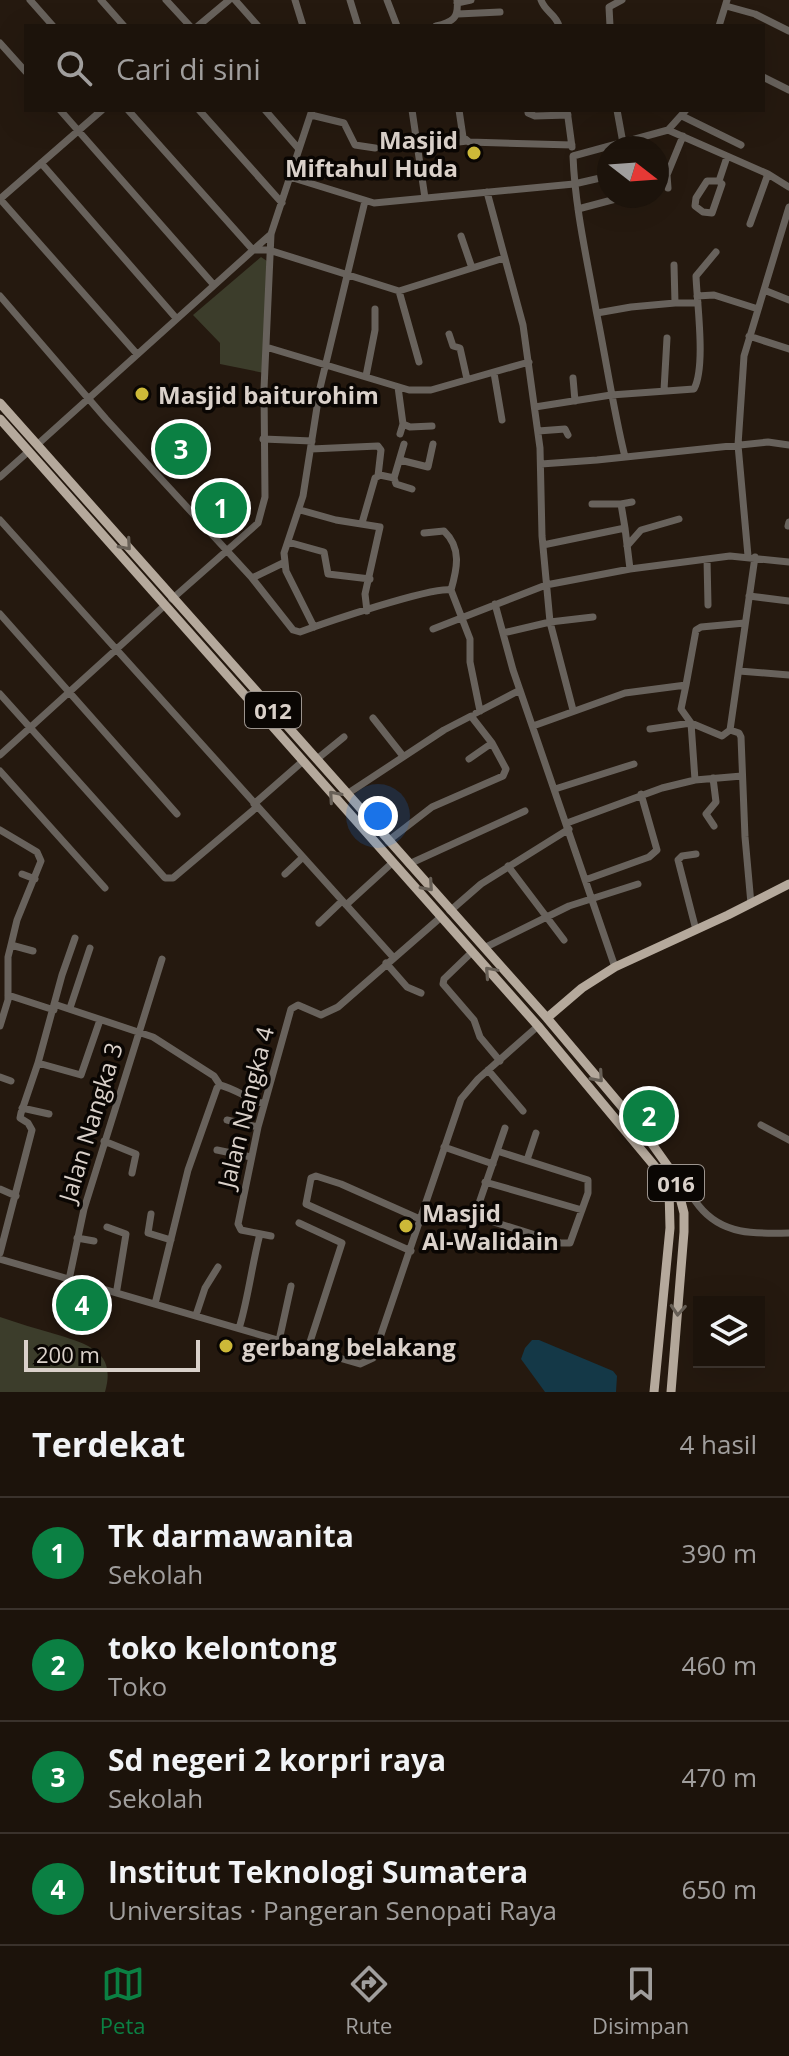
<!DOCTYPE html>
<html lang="id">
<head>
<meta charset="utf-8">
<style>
  :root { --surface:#1c130b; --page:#292019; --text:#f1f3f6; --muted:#a09e9d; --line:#3a322c; --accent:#0b8043 }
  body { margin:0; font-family:"Open Sans",sans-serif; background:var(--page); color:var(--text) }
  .controls { position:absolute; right:24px; bottom:24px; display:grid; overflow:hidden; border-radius:0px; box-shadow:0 8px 32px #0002 }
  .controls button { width:72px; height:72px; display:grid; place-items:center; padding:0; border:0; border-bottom:2px solid var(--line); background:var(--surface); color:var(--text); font:40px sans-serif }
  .compass { position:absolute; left:597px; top:136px; width:72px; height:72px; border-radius:50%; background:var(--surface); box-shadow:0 8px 32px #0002; rotate:107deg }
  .scale { position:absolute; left:24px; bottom:20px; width:176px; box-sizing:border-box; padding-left:8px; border:4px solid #dad1ca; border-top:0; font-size:22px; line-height:28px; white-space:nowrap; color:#dad1ca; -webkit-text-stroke:6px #0a0603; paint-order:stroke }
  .you { position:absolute; left:378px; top:816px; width:28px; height:28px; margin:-20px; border:6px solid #fff; border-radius:50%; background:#1a73e8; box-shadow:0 0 0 12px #1a73e833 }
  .badge { display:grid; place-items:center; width:52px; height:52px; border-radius:50%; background:var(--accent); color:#fff; font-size:26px; font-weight:700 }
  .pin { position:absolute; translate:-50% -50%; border:4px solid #fff; box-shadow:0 2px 8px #0006 }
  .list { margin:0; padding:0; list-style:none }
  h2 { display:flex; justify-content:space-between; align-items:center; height:104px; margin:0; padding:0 32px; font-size:34px }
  h2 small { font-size:26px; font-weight:400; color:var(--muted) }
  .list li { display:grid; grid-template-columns:52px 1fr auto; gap:24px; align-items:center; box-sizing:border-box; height:112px; padding:0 32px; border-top:2px solid var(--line) }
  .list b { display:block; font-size:30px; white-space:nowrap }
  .list p { margin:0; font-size:26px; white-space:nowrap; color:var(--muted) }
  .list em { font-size:26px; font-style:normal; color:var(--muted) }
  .icon { flex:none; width:44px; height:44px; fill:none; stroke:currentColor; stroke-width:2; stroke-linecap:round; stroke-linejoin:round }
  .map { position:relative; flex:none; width:789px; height:1392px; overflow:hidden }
  .search { position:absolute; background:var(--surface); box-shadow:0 8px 32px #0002; left:24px; right:24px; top:24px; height:88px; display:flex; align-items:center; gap:20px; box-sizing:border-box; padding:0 28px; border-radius:0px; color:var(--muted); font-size:30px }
  .sheet { height:552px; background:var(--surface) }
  nav { display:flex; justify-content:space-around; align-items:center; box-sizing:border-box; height:112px; border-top:2px solid var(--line); background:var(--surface); font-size:22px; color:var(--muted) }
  nav a { display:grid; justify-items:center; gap:4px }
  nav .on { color:var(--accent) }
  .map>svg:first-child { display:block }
  .green { fill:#3c3d2b }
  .water { fill:#143847 }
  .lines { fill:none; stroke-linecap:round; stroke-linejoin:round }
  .minor { stroke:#68625c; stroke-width:7 }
  .major { stroke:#b5a99c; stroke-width:9 }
  .oneway { stroke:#686057 }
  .poi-dot { fill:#cdb938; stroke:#0a0603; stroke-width:3 }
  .labels { text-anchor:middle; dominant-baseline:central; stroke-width:7; stroke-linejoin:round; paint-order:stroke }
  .shield { fill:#0a0603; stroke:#9c948e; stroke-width:2 }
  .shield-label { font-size:22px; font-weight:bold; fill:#dad1ca }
  .poi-label { font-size:24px; font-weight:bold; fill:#dad1ca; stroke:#0a0603; text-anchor:start }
  .street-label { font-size:24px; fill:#dad1ca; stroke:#0a0603 }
</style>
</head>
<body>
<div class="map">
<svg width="789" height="1392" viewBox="0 0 789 1392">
  <rect width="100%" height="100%" fill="#25190f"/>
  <!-- green -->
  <path class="green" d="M261,257L267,261L264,373L220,364V343L193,315Z
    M0,1317C18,1323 37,1329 55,1334C87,1344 117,1351 105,1392H0Z"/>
  <!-- water -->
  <path class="water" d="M532,1340H539L613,1371L617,1376L616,1392H545L521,1359L525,1348Z"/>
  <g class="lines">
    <!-- minor -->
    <path class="minor" d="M30,0L53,26
      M101,0L124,26
      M166,0L190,26
      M235,0L258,26
      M295,0L303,26
      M350,0L358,26
      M387,0L397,26
      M541,0C545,12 556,14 559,26
      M457,3L471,0
      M726,6L755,14L789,31
      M458,14L500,12
      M198,26L229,0
      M436,26C453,22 459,18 457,0
      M610,26L609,7L622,0
      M719,26L727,0
      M0,43L26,72
      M763,77L789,90
      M60,110L213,284
      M128,110L253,250H269L399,291L504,258
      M199,110L282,203
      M265,110L298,148
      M412,110L425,198
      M459,110L463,137L469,142L572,145
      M528,110V113L535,116L568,115
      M567,110L572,147
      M617,110L623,143
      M311,115L344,123L355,145L375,148
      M682,116L741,145
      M668,130L768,174L789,187
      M418,147L467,141
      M41,163L176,318
      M290,177L374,203L574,184L609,176
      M719,181H707L696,198L695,206L703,212L712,213L722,184L719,181L727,157
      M668,188L667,175L683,136
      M487,192L523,325L540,448L542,536L550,622L573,710
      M0,199L137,354
      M0,199L102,110
      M578,209L627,196
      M750,224L768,174
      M461,236L472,268
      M764,290L789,300
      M399,291L419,362
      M0,296L106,419L252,578L293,630L300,632C324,623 433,586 451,590L470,639V662L480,711
      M697,296L714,295L758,309
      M675,303H698
      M597,313L631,307L675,303L674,265
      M449,334L453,346L460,348L467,379
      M749,336L789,349
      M266,347L409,390H431L529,362
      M494,373L502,420
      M366,376L375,330V309
      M573,378L575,401
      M398,387L403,424L400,434
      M664,390L667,338
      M535,407L611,395L694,389C706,366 697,304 696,276L716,252
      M403,424L410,427L432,426
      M538,431L565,429L568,435
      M263,439L312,441
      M38,444L271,234
      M311,449L378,446L381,450L378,476
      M625,457C613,408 606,359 596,310C587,259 575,208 573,156L668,130L686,110
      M400,460L428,467L433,444
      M541,464L597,460L768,442L789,445
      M0,477L29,451
      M394,478L396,484L412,489
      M592,504H621
      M300,510L336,520L380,527L365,594L367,611
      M0,520L393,957
      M362,523L375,478L380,475L394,478L404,444
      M788,526L789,522
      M625,528L621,504L632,502
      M424,533L444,531C462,548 457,569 451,590
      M288,542L324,552L328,574L370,579
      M543,545L625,528L630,569
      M627,546L641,530L679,519
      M748,556L738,445L744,356L789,207
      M707,559L708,605
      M252,578L283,563
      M749,596L789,601
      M172,599L258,523L265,497L264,389L271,234L312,110
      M495,604L513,670L615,967
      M0,614L177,814
      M314,627L286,571L284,553L303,496L320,388L365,201
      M433,629L546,585L630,569L730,556L789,562
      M503,633L550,622L593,617
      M739,671L789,675
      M686,685L696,630L701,627L745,623
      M0,694L165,878H173L257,807
      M476,713L520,690
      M373,718L403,756
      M533,726L625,693L686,685L681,709L691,723L695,780
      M650,729L691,723L722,736L730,730
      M0,755L164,606
      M317,759L344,737
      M0,771L105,888
      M713,778L716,802L706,814L714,826
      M555,789L634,764
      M347,794L444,730L471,716L492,743L469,759
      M254,804L303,761
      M567,823L662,788L695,780L742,776
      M0,830L37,852L41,861L17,920L11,945L8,957V1000L0,1026
      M388,841L432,807L503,776L506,769L492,743
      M696,854L682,856L678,860L696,930
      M409,864L525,811
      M508,866L564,940
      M22,874L35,879
      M285,874L302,858
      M585,880L649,857L657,850L641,794
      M751,904L745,837L741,737L739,733L730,730L755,557
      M346,905L392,863
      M450,911L481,884L569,829
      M319,923L342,901
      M11,945L33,951
      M484,948L569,906L638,884
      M472,952L444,979L443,984L474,1020L480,1037L500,1061
      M386,963L407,987L421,993
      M8,995L54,1010
      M54,1004L153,1037L214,1076L220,1085
      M70,1008L90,948
      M38,1063L81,1075L100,1020
      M488,1070L523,1111
      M0,1077L11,1081
      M22,1108L49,1114
      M227,1120L258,1127
      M761,1125L789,1140
      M104,1141L136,1154L132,1173
      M444,1147L493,1164
      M217,1150L251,1157
      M497,1151L588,1180V1193L570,1243H561L484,1219L476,1212L505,1128
      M527,1160L536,1133
      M675,1175C684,1185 691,1196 699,1206C722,1235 755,1234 789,1233
      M485,1182L582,1210
      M0,1189L16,1196
      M151,1214L148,1233L171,1240
      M299,1223L342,1243L309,1345
      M107,1227L126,1234L117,1289
      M271,1236L241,1230L238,1224L258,1127L291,1009L298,1005L321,1015L338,1007L441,917
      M77,1238L94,1241
      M411,1251L306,1204L311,1178L316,1176L341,1184L422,1220
      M0,1253L32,1130L28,1123L20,1118L21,1113L38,1063L62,975L75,938
      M0,1259L360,1364L373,1358L461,1099L478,1079L538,1026
      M70,1275L84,1209L162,959
      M155,1304L188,1170L217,1088L220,1085C235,1089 249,1099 264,1104
      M197,1312L205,1288L218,1267
      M240,1325C249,1294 252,1264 260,1234
      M280,1336L291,1286"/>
    <!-- major -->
    <path class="major" d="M0,403L547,1018L645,1134L672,1172L678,1190L684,1213V1232L671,1392
      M0,419L538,1026L662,1175L669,1190L670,1228L654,1392
      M547,1018L582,988L615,967L728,915L789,884"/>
  </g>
  <!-- one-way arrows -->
  <defs><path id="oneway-chevron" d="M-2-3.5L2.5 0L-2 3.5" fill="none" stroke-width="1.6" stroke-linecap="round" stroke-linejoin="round" transform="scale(2)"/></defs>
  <g class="oneway">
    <use href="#oneway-chevron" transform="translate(126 545) rotate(49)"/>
    <use href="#oneway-chevron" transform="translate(334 796) rotate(-131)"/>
    <use href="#oneway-chevron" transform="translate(428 886) rotate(49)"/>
    <use href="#oneway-chevron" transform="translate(490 972) rotate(-132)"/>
    <use href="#oneway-chevron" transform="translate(598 1077) rotate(49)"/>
    <use href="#oneway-chevron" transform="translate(678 1310) rotate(94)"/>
  </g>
  <!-- markers -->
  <g class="poi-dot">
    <circle cx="474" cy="153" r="8"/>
    <circle cx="142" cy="394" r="8"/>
    <circle cx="406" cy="1226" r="8"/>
    <circle cx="226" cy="1346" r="8"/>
  </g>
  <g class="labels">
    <!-- shield labels -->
    <g class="shield">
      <rect x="245" y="692" width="56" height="36" rx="6"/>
      <rect x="648" y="1165" width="56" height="36" rx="6"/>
    </g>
    <g class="shield-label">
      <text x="273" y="710">012</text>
      <text x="676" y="1183">016</text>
    </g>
    <!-- poi labels -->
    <g class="poi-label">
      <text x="458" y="139" text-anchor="end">Masjid<tspan x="458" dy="28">Miftahul Huda</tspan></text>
      <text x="158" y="394">Masjid baiturohim</text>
      <text x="422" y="1212">Masjid<tspan x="422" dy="28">Al-Walidain</tspan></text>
      <text x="242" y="1346">gerbang belakang</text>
    </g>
    <!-- street labels -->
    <g class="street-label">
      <text transform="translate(245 1107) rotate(-76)">Jalan Nangka 4</text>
      <text transform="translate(90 1122) rotate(-73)">Jalan Nangka 3</text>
    </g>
  </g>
</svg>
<div class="controls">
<button><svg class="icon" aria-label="layers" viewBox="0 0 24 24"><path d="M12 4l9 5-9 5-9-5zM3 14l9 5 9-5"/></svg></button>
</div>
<svg class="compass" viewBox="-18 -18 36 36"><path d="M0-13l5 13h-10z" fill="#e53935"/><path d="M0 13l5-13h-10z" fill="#a09e9d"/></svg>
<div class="scale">200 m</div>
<div class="you"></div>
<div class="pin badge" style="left:221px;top:508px">1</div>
<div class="pin badge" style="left:649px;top:1116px">2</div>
<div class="pin badge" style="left:181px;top:449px">3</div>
<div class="pin badge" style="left:82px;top:1305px">4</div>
<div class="search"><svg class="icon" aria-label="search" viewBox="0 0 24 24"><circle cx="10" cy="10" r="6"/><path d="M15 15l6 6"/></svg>Cari di sini</div>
</div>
<section class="sheet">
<h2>Terdekat<small>4 hasil</small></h2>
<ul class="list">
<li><span class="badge">1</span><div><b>Tk darmawanita</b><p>Sekolah</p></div><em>390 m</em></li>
<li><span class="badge">2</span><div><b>toko kelontong</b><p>Toko</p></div><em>460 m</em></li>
<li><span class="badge">3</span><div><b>Sd negeri 2 korpri raya</b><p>Sekolah</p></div><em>470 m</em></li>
<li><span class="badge">4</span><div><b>Institut Teknologi Sumatera</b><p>Universitas · Pangeran Senopati Raya</p></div><em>650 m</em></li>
</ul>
</section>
<nav>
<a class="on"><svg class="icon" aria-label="map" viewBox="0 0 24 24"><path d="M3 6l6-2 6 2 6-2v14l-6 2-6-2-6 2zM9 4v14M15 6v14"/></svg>Peta</a>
<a><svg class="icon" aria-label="directions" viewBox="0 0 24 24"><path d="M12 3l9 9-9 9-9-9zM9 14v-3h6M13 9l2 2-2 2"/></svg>Rute</a>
<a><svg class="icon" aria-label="saved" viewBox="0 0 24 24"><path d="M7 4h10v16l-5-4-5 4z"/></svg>Disimpan</a>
</nav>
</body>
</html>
